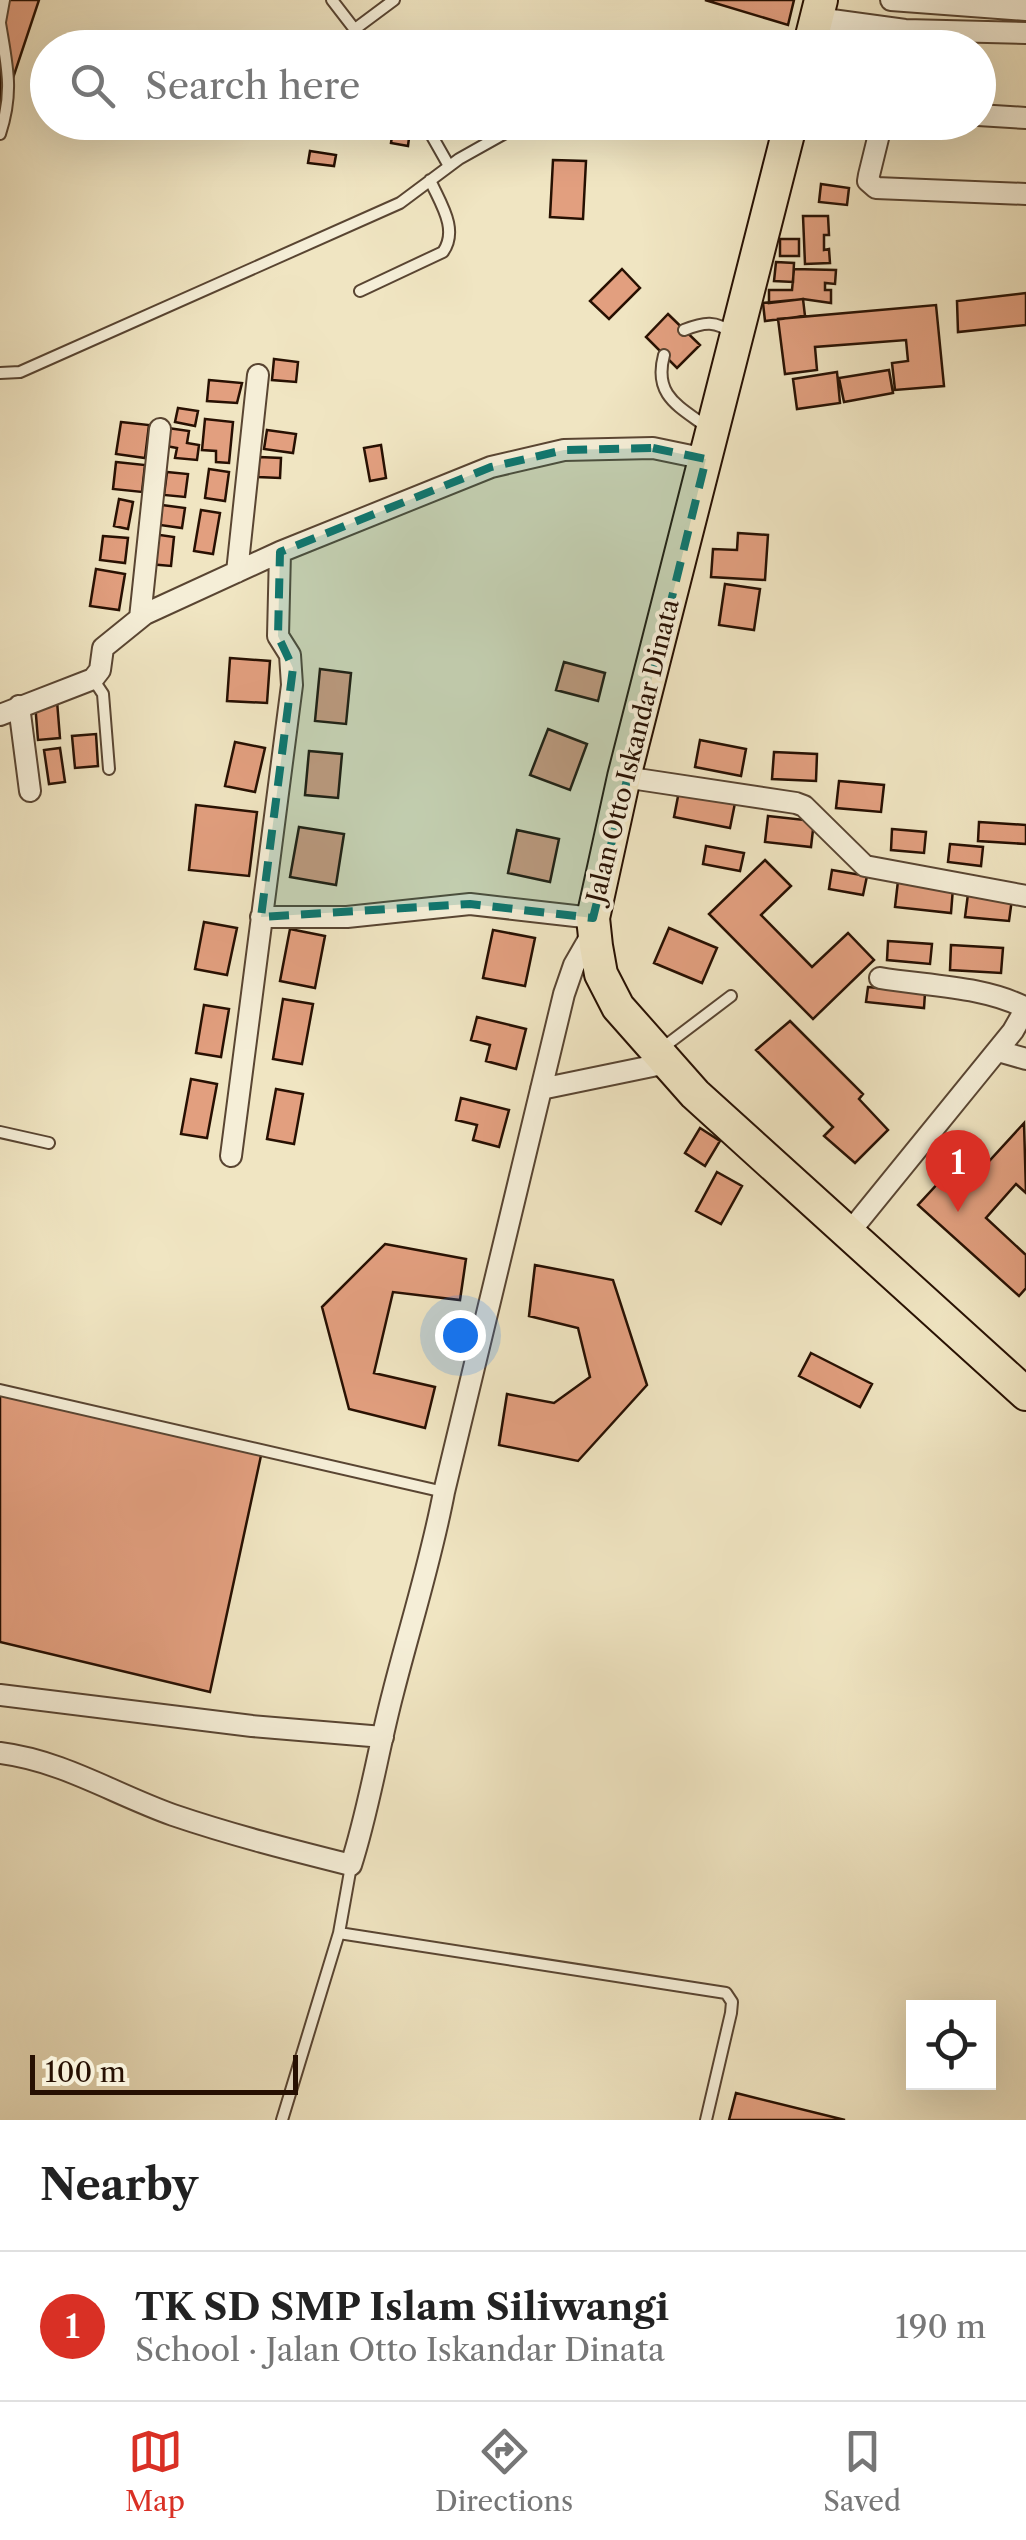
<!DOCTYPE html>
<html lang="en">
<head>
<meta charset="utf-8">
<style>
  :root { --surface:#fff; --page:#f6f6f6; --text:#222; --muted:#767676; --line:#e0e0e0; --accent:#d93025 }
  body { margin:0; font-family:"Libre Caslon Text",serif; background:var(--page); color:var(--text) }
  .controls { position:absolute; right:30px; bottom:30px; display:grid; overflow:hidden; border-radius:0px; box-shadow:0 10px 40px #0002 }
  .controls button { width:90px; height:90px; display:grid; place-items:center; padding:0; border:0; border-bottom:2px solid var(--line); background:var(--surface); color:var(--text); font:50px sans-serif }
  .scale { position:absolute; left:30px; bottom:25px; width:268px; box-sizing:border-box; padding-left:10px; border:5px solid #271002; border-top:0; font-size:28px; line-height:35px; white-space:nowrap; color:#271002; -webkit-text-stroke:8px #f5eed7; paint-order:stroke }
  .you { position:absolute; left:460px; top:1335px; width:35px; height:35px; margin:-25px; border:8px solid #fff; border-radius:50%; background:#1a73e8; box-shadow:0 0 0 15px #1a73e833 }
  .badge { display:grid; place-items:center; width:65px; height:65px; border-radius:50%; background:var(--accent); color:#fff; font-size:32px; font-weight:700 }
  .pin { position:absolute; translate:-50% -82px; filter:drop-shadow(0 2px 5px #0008) }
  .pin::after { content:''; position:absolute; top:52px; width:35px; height:30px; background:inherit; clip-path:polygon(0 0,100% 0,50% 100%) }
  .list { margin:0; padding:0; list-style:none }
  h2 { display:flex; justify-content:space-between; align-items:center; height:130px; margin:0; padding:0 40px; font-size:42px }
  h2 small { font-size:32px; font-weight:400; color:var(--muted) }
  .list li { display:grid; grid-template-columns:65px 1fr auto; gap:30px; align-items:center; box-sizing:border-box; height:150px; padding:0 40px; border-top:2px solid var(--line) }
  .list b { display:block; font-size:38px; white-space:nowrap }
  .list p { margin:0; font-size:32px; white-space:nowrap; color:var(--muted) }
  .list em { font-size:32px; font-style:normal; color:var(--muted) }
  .icon { flex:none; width:55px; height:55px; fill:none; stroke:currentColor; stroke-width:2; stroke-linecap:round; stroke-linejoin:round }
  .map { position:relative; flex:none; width:1026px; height:2120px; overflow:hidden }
  .search { position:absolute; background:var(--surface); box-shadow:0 10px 40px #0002; left:30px; right:30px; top:30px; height:110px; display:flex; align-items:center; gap:25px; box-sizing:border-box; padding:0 35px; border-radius:55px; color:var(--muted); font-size:38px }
  .sheet { height:280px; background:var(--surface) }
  nav { display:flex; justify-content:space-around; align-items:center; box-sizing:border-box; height:140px; border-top:2px solid var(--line); background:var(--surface); font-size:28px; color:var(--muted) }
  nav a { display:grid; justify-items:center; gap:5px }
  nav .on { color:var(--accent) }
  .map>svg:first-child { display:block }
  .building { fill:#e29f7f; stroke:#271002; stroke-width:2.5 }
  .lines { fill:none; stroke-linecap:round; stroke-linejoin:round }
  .service-casing { stroke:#594532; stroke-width:14 }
  .minor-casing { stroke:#594532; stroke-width:24 }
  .primary-casing { stroke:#271002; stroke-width:36 }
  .service { stroke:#f5eed7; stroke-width:10 }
  .minor { stroke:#f5eed7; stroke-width:20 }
  .primary { stroke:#f0e5c2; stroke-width:32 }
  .marked { fill:#0f766e; fill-opacity:0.2; stroke:#0f766e; stroke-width:8; stroke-dasharray:20 12; stroke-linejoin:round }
  .labels { text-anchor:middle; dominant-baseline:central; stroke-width:8; stroke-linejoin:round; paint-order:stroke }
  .street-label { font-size:25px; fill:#271002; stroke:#f5eed7 }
</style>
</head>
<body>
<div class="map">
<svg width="1026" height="2120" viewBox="0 0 1026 2120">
  <rect width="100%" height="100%" fill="#f0e5c2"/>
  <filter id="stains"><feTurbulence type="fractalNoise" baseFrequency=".002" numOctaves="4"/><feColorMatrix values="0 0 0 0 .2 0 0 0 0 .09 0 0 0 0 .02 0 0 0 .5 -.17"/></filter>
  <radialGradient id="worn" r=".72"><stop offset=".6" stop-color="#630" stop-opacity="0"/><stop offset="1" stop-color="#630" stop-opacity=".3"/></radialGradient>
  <!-- building -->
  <path class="building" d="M0,0H39L0,117Z
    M705,0H794L788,25Z
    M394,122H411L408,146L391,143Z
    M310,151L336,155L334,166L308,163Z
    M553,160L586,161L583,219L550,217Z
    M821,184L849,188L847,205L819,202Z
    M803,216H828L829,235H824V250L829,249L830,263L805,264Z
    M780,239H799V256H780Z
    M776,262L794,263L793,282L774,281Z
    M622,269L640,288L609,319L590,301Z
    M794,269L836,270L835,284L825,283V290H831V303L803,299L769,303V290H792Z
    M1026,293V325L958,332L957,301Z
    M803,299L805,316L765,321L763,303Z
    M936,305L944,386L895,390L892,363L908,361L906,340L815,347L817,370L785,374L778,319Z
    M668,314L700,345L677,368L646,337Z
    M274,359L298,362L296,382L272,380Z
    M889,370L893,393L844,402L839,378Z
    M837,372L840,403L797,409L793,379Z
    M209,380L242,383L237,403L207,401Z
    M178,408L198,411L195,426L175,422Z
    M205,419L233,422L229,463L216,462V451L202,450Z
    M121,422L149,425L145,458L116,454Z
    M168,428L189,431L187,443L199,445L197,460L175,458L177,448L166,446Z
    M267,430L296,434L293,453L264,449Z
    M381,445L386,478L370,481L364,448Z
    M259,457L281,458L280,478L258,477Z
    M116,462L145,465L142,492L113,489Z
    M209,469L229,472L225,501L205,498Z
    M167,472L188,474L185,497L164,495Z
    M119,499L133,502L128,529L114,526Z
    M162,505L185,508L182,528L160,525Z
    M201,510L220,513L213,554L194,551Z
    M738,533L768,535L765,580L711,577L713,549L737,550Z
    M153,534L174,537L171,566L149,564Z
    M103,536L128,538L125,563L100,560Z
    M96,569L125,574L119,610L90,606Z
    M725,584L760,589L754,630L719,625Z
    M230,658L270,661L267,703L227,701Z
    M564,662L605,673L598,701L556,690Z
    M320,669L351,673L346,724L315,721Z
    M57,701L60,738L38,740L35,703Z
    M548,729L587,744L570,790L530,775Z
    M96,734L98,766L75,768L72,736Z
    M700,740L746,749L741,776L695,767Z
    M235,742L265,748L255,792L225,786Z
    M60,748L65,782L49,784L44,750Z
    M309,751L342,754L338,798L305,795Z
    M774,752L817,754L816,781L772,779Z
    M839,781L884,785L881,812L836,808Z
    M680,786L736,798L730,828L674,817Z
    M196,805L257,812L249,876L189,870Z
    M768,816L814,821L811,847L765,842Z
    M979,822L1026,825V844L978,841Z
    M299,827L344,834L336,885L290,877Z
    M892,829L926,832L924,853L891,850Z
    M517,830L559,839L550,882L508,873Z
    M950,844L983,847L981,866L948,862Z
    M706,846L744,853L740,871L703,864Z
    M765,860L791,886L761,915L812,967L848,933L874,960L813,1019L709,914Z
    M832,870L867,876L863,895L829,889Z
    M898,881L953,888L951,913L895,907Z
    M968,894L1012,899L1009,921L965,917Z
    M204,922L237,928L227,975L195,969Z
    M669,928L717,948L702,983L654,963Z
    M290,929L325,936L315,988L280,981Z
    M493,930L535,938L525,986L483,978Z
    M888,941L932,944L930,964L887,960Z
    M951,945L1003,948L1001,973L950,970Z
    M868,987L925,993L924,1008L866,1002Z
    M283,999L313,1004L302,1064L273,1059Z
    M204,1005L229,1009L221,1057L196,1053Z
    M477,1017L526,1029L516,1069L486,1061L490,1045L471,1040Z
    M790,1021L863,1094L859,1099L888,1130L855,1163L824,1136L833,1127L756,1050Z
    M191,1079L217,1084L207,1138L181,1134Z
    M276,1089L303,1094L294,1144L267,1139Z
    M461,1098L509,1110L499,1147L473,1140L477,1125L456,1120Z
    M1024,1123L1026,1193L1016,1184L986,1218L1026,1255V1288L1019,1296L918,1205L942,1179L959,1194Z
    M700,1128L720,1141L705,1166L685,1153Z
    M717,1172L742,1186L721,1224L696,1211Z
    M385,1244L466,1259L460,1300L393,1292L374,1373L435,1387L425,1428L349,1409L322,1307Z
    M535,1265L613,1280L647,1385L578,1461L499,1445L507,1394L554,1403L590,1377L578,1328L529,1316Z
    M811,1353L872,1384L860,1407L799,1376Z
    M0,1389L262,1451L210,1692L0,1642Z
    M736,2093L845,2120H729Z"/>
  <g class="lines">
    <!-- service casing -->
    <g class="service-casing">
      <path id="service" d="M332,0L369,48
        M0,22L4,0
        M0,23C7,66 14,91 0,134
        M355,29L394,0
        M424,122L449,166
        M360,291L443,252C459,229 440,203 430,180
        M684,330C704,322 716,320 733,334
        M664,355C653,396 679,406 708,428
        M0,373L20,372L400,203L459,159L516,127L531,122
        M93,679L103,694L109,769
        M661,1049L731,996
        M0,1132L49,1143
        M0,1390L444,1492
        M339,1933L726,1993L732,2002L731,2013L706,2120
        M282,2120L339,1933L351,1866"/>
    </g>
    <!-- minor casing -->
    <g class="minor-casing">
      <path id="minor" d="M891,0L1026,10
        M817,18L905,30L1026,33
        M978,115L1026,118
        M882,122L869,175L868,181L876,188L1026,194
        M237,572L258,375
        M140,618L160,429
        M19,706L30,791
        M0,715L93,679L100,670L103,648L145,614L280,552L491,467L564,450L653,448L706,459
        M624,777L796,803L804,806L865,866L1026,896
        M261,917H347L470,904L593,918
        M880,978C927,986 984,986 1026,1008
        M998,1051L1026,1059
        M541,1089L667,1063
        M231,1156L292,685L290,655L278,636L280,552
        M848,1234L1013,1031L1026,1008
        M0,1695L252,1726L383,1737
        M0,1753C63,1761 114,1794 173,1815C232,1835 291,1850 351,1865C369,1809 378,1750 393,1693C410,1626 431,1561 444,1492L564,994L574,965L593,932"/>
    </g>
    <!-- primary casing -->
    <g class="primary-casing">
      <path id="primary" d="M809,48L821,0
        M791,122L624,777L593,918L596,946L601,974L618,1007L695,1094L1026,1394"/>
    </g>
    <!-- service -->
    <use href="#service" class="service"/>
    <!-- minor -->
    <use href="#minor" class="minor"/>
    <!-- primary -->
    <use href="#primary" class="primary"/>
  </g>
  <!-- marked area -->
  <path class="marked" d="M653,448L706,459L593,918L470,904L261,917L293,668L278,636L280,552L491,467L564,450Z"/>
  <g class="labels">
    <!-- street labels -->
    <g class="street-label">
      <text transform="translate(633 751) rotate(-76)">Jalan Otto Iskandar Dinata</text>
    </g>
  </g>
  <rect width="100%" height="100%" filter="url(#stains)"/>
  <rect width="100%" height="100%" fill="url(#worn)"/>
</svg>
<div class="controls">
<button><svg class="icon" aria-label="locate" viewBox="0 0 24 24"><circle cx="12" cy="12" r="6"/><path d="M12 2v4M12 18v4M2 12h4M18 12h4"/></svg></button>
</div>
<div class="scale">100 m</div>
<div class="you"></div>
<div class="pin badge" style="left:958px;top:1212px">1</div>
<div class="search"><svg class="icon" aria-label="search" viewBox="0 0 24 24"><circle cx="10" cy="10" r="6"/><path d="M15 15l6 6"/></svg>Search here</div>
</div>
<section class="sheet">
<h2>Nearby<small></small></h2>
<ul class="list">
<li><span class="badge">1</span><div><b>TK SD SMP Islam Siliwangi</b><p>School · Jalan Otto Iskandar Dinata</p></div><em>190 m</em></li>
</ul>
</section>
<nav>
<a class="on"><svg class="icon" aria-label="map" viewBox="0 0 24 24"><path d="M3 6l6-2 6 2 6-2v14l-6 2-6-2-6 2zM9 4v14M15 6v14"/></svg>Map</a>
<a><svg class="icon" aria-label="directions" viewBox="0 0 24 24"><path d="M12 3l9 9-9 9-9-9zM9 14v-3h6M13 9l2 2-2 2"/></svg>Directions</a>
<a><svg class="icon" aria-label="saved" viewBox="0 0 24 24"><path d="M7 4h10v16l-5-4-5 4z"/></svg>Saved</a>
</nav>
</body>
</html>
